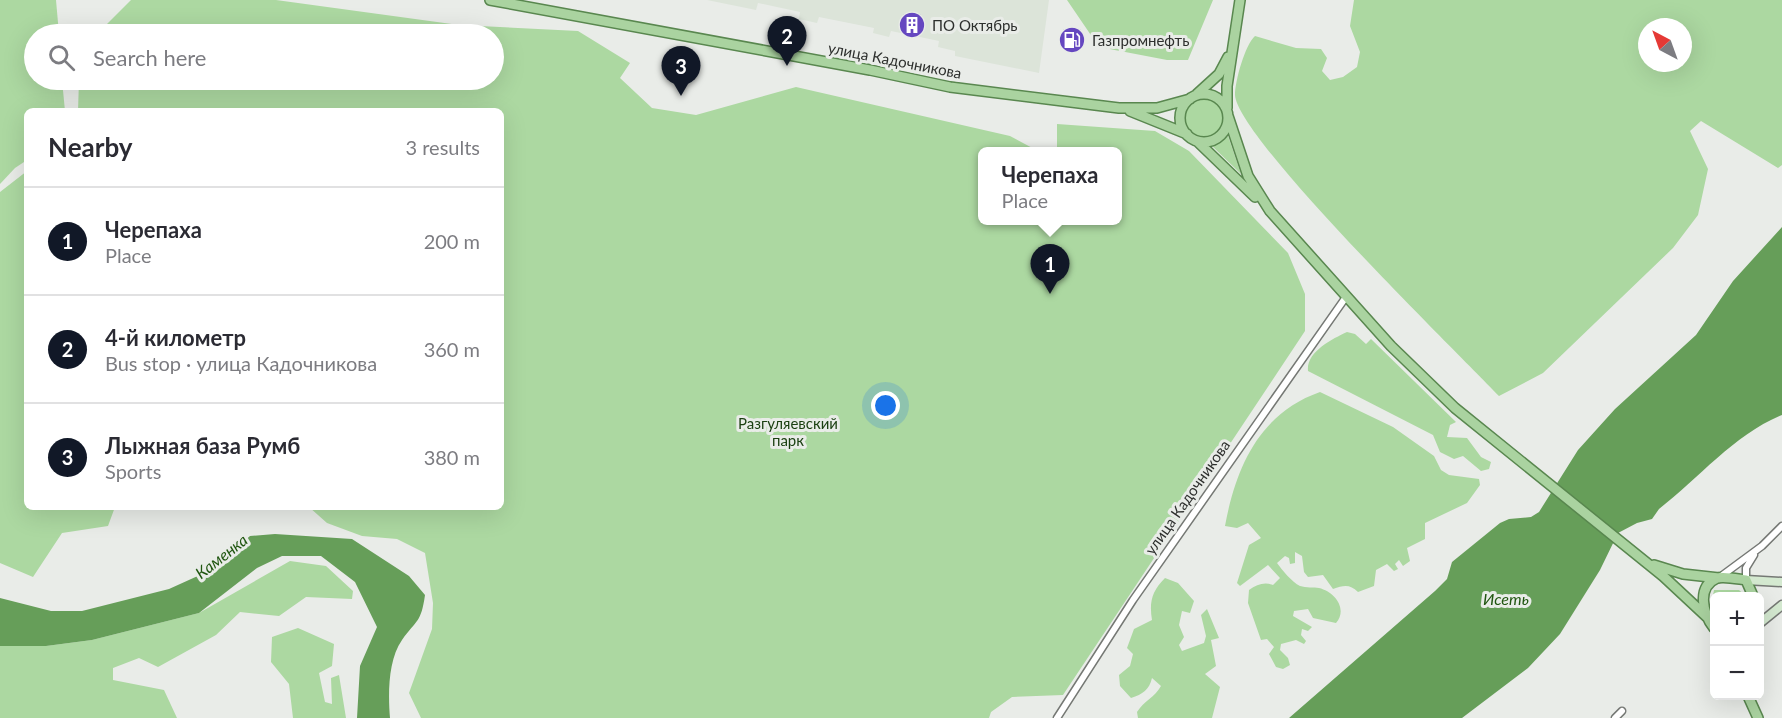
<!DOCTYPE html>
<html lang="en">
<head>
<meta charset="utf-8">
<style>
  :root { --surface:#fff; --page:#f7f7f7; --text:#2b2b33; --muted:#7c7c81; --line:#e1e1e2; --accent:#111827 }
  body { margin:0; font-family:Lato,sans-serif; background:var(--page); color:var(--text) }
  .controls { position:absolute; right:18px; bottom:18px; display:grid; overflow:hidden; border-radius:9px; box-shadow:0 6px 24px #0002 }
  .controls button { width:54px; height:54px; display:grid; place-items:center; padding:0; border:0; border-bottom:2px solid var(--line); background:var(--surface); color:var(--text); font:30px sans-serif }
  .compass { position:absolute; left:1638px; top:18px; width:54px; height:54px; border-radius:50%; background:var(--surface); box-shadow:0 6px 24px #0002; rotate:319deg }
  .you { position:absolute; left:886px; top:406px; width:21px; height:21px; margin:-15px; border:4px solid #fff; border-radius:50%; background:#1a73e8; box-shadow:0 0 0 9px #1a73e833 }
  .badge { display:grid; place-items:center; width:39px; height:39px; border-radius:50%; background:var(--accent); color:#fff; font-size:20px; font-weight:700 }
  .pin { position:absolute; translate:-50% -50px; filter:drop-shadow(0 2px 3px #0008) }
  .pin::after { content:''; position:absolute; top:32px; width:21px; height:18px; background:inherit; clip-path:polygon(0 0,100% 0,50% 100%) }
  .popup { position:absolute; left:978px; top:147px; width:144px; height:78px; box-sizing:border-box; display:grid; place-content:center; border-radius:9px; background:var(--surface); filter:drop-shadow(0 2px 4px #0005); font-size:20px; white-space:nowrap; color:var(--muted) }
  .popup b { font-size:22px; color:var(--text) }
  .popup::after { content:''; position:absolute; left:50%; top:100%; margin-left:-12px; border:12px solid transparent; border-top-color:var(--surface) }
  .list { margin:0; padding:0; list-style:none }
  h2 { display:flex; justify-content:space-between; align-items:center; height:78px; margin:0; padding:0 24px; font-size:26px }
  h2 small { font-size:20px; font-weight:400; color:var(--muted) }
  .list li { display:grid; grid-template-columns:39px 1fr auto; gap:18px; align-items:center; box-sizing:border-box; height:108px; padding:0 24px; border-top:2px solid var(--line) }
  .list b { display:block; font-size:22px; white-space:nowrap }
  .list p { margin:0; font-size:20px; white-space:nowrap; color:var(--muted) }
  .list em { font-size:20px; font-style:normal; color:var(--muted) }
  .icon { flex:none; width:33px; height:33px; fill:none; stroke:currentColor; stroke-width:2; stroke-linecap:round; stroke-linejoin:round }
  .map { position:relative; flex:none; width:1782px; height:718px; overflow:hidden }
  .search { position:absolute; background:var(--surface); box-shadow:0 6px 24px #0002; left:24px; top:24px; width:480px; height:66px; display:flex; align-items:center; gap:15px; box-sizing:border-box; padding:0 21px; border-radius:33px; color:var(--muted); font-size:22px }
  .panel { position:absolute; background:var(--surface); box-shadow:0 6px 24px #0002; left:24px; top:108px; width:480px; height:402px; border-radius:9px }
  .map>svg:first-child { display:block }
  .built { fill:#dce4d9 }
  .green { fill:#acd8a1; fill-rule:evenodd }
  .water { fill:#669e59 }
  .lines { fill:none; stroke-linecap:round; stroke-linejoin:round }
  .street-casing { stroke:#757874; stroke-width:9 }
  .secondary-casing { stroke:#757874; stroke-width:11 }
  .primary-casing { stroke:#59874f; stroke-width:12 }
  .street { stroke:#fff; stroke-width:6 }
  .secondary { stroke:#d4e9d0; stroke-width:8 }
  .primary { stroke:#aad3a0; stroke-width:9 }
  .labels { text-anchor:middle; dominant-baseline:central; stroke-width:6; stroke-linejoin:round; paint-order:stroke }
  .poi-label { font-size:15px; fill:#2d2f2d; stroke:#e9ece8; text-anchor:start }
  .street-label { font-size:15px; fill:#2d2f2d; stroke:#e9ece8 }
  .park-label { font-size:15px; fill:#1a3f10; stroke:#e9ece8 }
  .water-label { font-size:16px; font-style:italic; fill:#205610; stroke:#e9ece8 }
</style>
</head>
<body>
<div class="map">
<svg width="1782" height="718" viewBox="0 0 1782 718">
  <rect width="100%" height="100%" fill="#e9ece8"/>
  <!-- built -->
  <path class="built" d="M707,0H1049L1039,73L955,56V51L938,47L939,41L891,31L889,37L873,33L874,28L819,17L817,23L799,19L800,12L758,3L756,10Z"/>
  <!-- green -->
  <path class="green" d="M0,0H56L59,34H34V80H62L65,111H27V160L15,168L0,184Z
    M131,0H276L459,25L578,31L630,63L620,78L652,108L696,115L796,87L1010,136L1038,151L982,152V220H1118V152L1057,151V124L1155,131L1189,151L1288,253L1305,294V331L1063,695L1012,697L991,712L989,718H421L409,693L432,629L433,603L425,553L397,539L362,536L327,523L309,507H501V111H78L79,80H494V34H97Z
    M1067,0H1213L1188,60H1167L1099,47Z
    M1354,0H1782V165L1778,168L1701,121L1690,131L1708,169L1698,215L1673,248L1543,373L1499,396C1458,353 1237,138 1235,95C1235,81 1245,45 1255,36L1296,48L1321,49L1327,58L1322,71L1330,80L1343,77L1357,67L1360,52L1350,26ZM1647,27H1683V63H1647Z
    M1185 118a19 19 0 1 1 38 0a19 19 0 1 1-38 0Z
    M1228,136L1241,174L1211,145Z
    M27,171V507H115L108,526L62,533L33,577L0,563V192Z
    M1347,332L1355,334L1366,344L1371,339L1456,422L1450,425L1447,437L1467,438L1481,457L1491,462L1489,469L1481,471L1463,456L1454,459L1440,452L1433,435L1308,371C1306,352 1332,339 1347,332Z
    M1320,392L1393,427L1434,456L1441,470L1449,475L1479,479L1480,485L1467,503L1425,523V539L1407,548L1410,561L1403,566L1399,560L1395,564L1398,569L1394,571L1387,564L1376,570L1374,586L1358,592C1350,584 1344,585 1333,589L1323,575L1308,577L1304,572L1302,556L1295,552V563L1290,564L1289,558L1285,556L1277,563C1282,570 1292,582 1300,586C1306,588 1314,587 1319,588C1335,592 1348,609 1336,623L1313,618L1308,609L1294,611L1293,616L1312,627L1308,631L1302,629L1301,635L1306,641L1304,644L1296,640L1281,644L1280,650L1288,658L1290,665L1283,669L1276,667L1269,654L1274,647L1267,639L1261,640L1248,603L1249,590C1257,584 1265,582 1273,585L1280,578L1268,565L1240,586L1237,583L1249,545L1261,538L1248,523L1237,528L1225,526C1236,466 1260,413 1320,392Z
    M290,561L326,566L353,591L352,599L306,597L279,616L240,612L216,635L158,667L139,658L113,668V680L164,690L177,718H0V646H46L92,640L199,613Z
    M1165,578L1178,583L1194,601L1190,613L1182,611L1179,625L1184,637L1179,645L1182,651L1204,643L1206,636L1201,615L1207,609L1219,638L1211,640L1216,666L1205,674L1220,687L1212,718H1138L1137,712C1144,701 1155,697 1161,686L1152,678C1149,690 1143,694 1131,698L1120,686L1119,675L1130,666L1133,654L1127,648L1134,629L1152,620C1149,602 1152,591 1165,578Z
    M1714,590H1739L1746,596H1714V617L1711,606Z
    M298,628L334,644L332,666L319,673L325,702L332,704L331,678L339,675L346,718H293L289,684L271,662L272,637Z"/>
  <!-- water -->
  <path class="water" d="M1782,227V415C1735,434 1699,478 1659,509L1652,519L1637,523L1618,533L1600,570L1560,634L1528,668L1462,718H1289L1435,591L1447,579L1452,562L1500,523L1509,519L1531,517L1539,512L1578,450L1615,409L1696,335L1733,281Z
    M275,534L352,539L409,576L425,595C421,623 417,619 402,640C388,660 388,694 390,718H357L360,666L377,627L355,582L321,556H282L257,568L199,613L92,640L46,646H0V598L51,611H82L169,589L211,570L250,536Z"/>
  <g class="lines">
    <!-- street casing -->
    <g class="street-casing">
      <path id="street" d="M1720,577L1762,546L1782,526
        M1746,580V568L1754,555
        M1057,718L1133,600L1346,297
        M1615,718L1622,711"/>
    </g>
    <!-- secondary casing -->
    <g class="secondary-casing">
      <path id="secondary" d="M1746,580L1782,582
        M1760,623L1782,605"/>
    </g>
    <!-- primary casing -->
    <g class="primary-casing">
      <path id="primary" d="M490,0L870,70L950,87L1119,108H1157L1190,99
        M1197,94L1219,74L1228,57
        M1180 118a24 24 0 1 1 48 0a24 24 0 1 1-48 0Z
        M1227,108V86L1240,0
        M1130,111L1187,134
        M1228,116L1248,176L1270,211L1391,346L1455,408L1663,576L1707,617
        M1197,141L1255,197
        M1654,565L1683,574L1719,578
        M1714,628C1703,614 1696,587 1717,578C1725,576 1738,579 1746,580L1753,596
        M1748,696L1758,718"/>
    </g>
    <!-- street -->
    <use href="#street" class="street"/>
    <!-- secondary -->
    <use href="#secondary" class="secondary"/>
    <!-- primary -->
    <use href="#primary" class="primary"/>
  </g>
  <!-- icons -->
  <defs>
    <g id="building-disc" transform="scale(1.35)"><circle r="9.5" fill="#6547c0" stroke="#e9ece8"/><path d="M-4-6H4V6H1V3H-1V6H-4ZM-2.5-4.3h1.7v1.8h-1.7ZM.8-4.3h1.7v1.8H.8ZM-2.5-1h1.7V.8h-1.7ZM.8-1h1.7V.8H.8Z" fill="#fff"/></g>
    <g id="fuel-disc" transform="scale(1.35)"><circle r="9.5" fill="#6547c0" stroke="#e9ece8"/><path d="M-5.5-6h7V0h2V4h1.3V-2.5L3-4.5l.8-.8L6-3V5H2.5V1h-1V6h-7ZM-4.2-4.7v3.2H.2V-4.7Z" fill="#fff"/></g>
  </defs>
  <g fill-rule="evenodd">
    <use href="#building-disc" x="912" y="25"/>
    <use href="#fuel-disc" x="1072" y="40"/>
  </g>
  <g class="labels">
    <!-- poi labels -->
    <g class="poi-label">
      <text x="932" y="25">ПО Октябрь</text>
      <text x="1092" y="40">Газпромнефть</text>
    </g>
    <!-- street labels -->
    <g class="street-label">
      <text transform="translate(895 60) rotate(11)">улица Кадочникова</text>
      <text transform="translate(1187 497) rotate(-55)">улица Кадочникова</text>
    </g>
    <!-- park labels -->
    <g class="park-label">
      <text x="788" y="423">Разгуляевский<tspan x="788" dy="17">парк</tspan></text>
    </g>
    <!-- water labels -->
    <g class="water-label">
      <text transform="translate(221 556) rotate(-38)">Каменка</text>
      <text x="1506" y="598">Исеть</text>
    </g>
  </g>
</svg>
<div class="controls">
<button>+</button>
<button>−</button>
</div>
<svg class="compass" viewBox="-18 -18 36 36"><path d="M0-13l5 13h-10z" fill="#e53935"/><path d="M0 13l5-13h-10z" fill="#7c7c81"/></svg>
<div class="you"></div>
<div class="pin badge" style="left:1050px;top:294px">1</div>
<div class="popup"><b>Черепаха</b>Place</div>
<div class="pin badge" style="left:787px;top:66px">2</div>
<div class="pin badge" style="left:681px;top:96px">3</div>
<div class="search"><svg class="icon" aria-label="search" viewBox="0 0 24 24"><circle cx="10" cy="10" r="6"/><path d="M15 15l6 6"/></svg>Search here</div>
<section class="panel">
<h2>Nearby<small>3 results</small></h2>
<ul class="list">
<li><span class="badge">1</span><div><b>Черепаха</b><p>Place</p></div><em>200 m</em></li>
<li><span class="badge">2</span><div><b>4-й километр</b><p>Bus stop · улица Кадочникова</p></div><em>360 m</em></li>
<li><span class="badge">3</span><div><b>Лыжная база Румб</b><p>Sports</p></div><em>380 m</em></li>
</ul>
</section>
</div>
</body>
</html>
